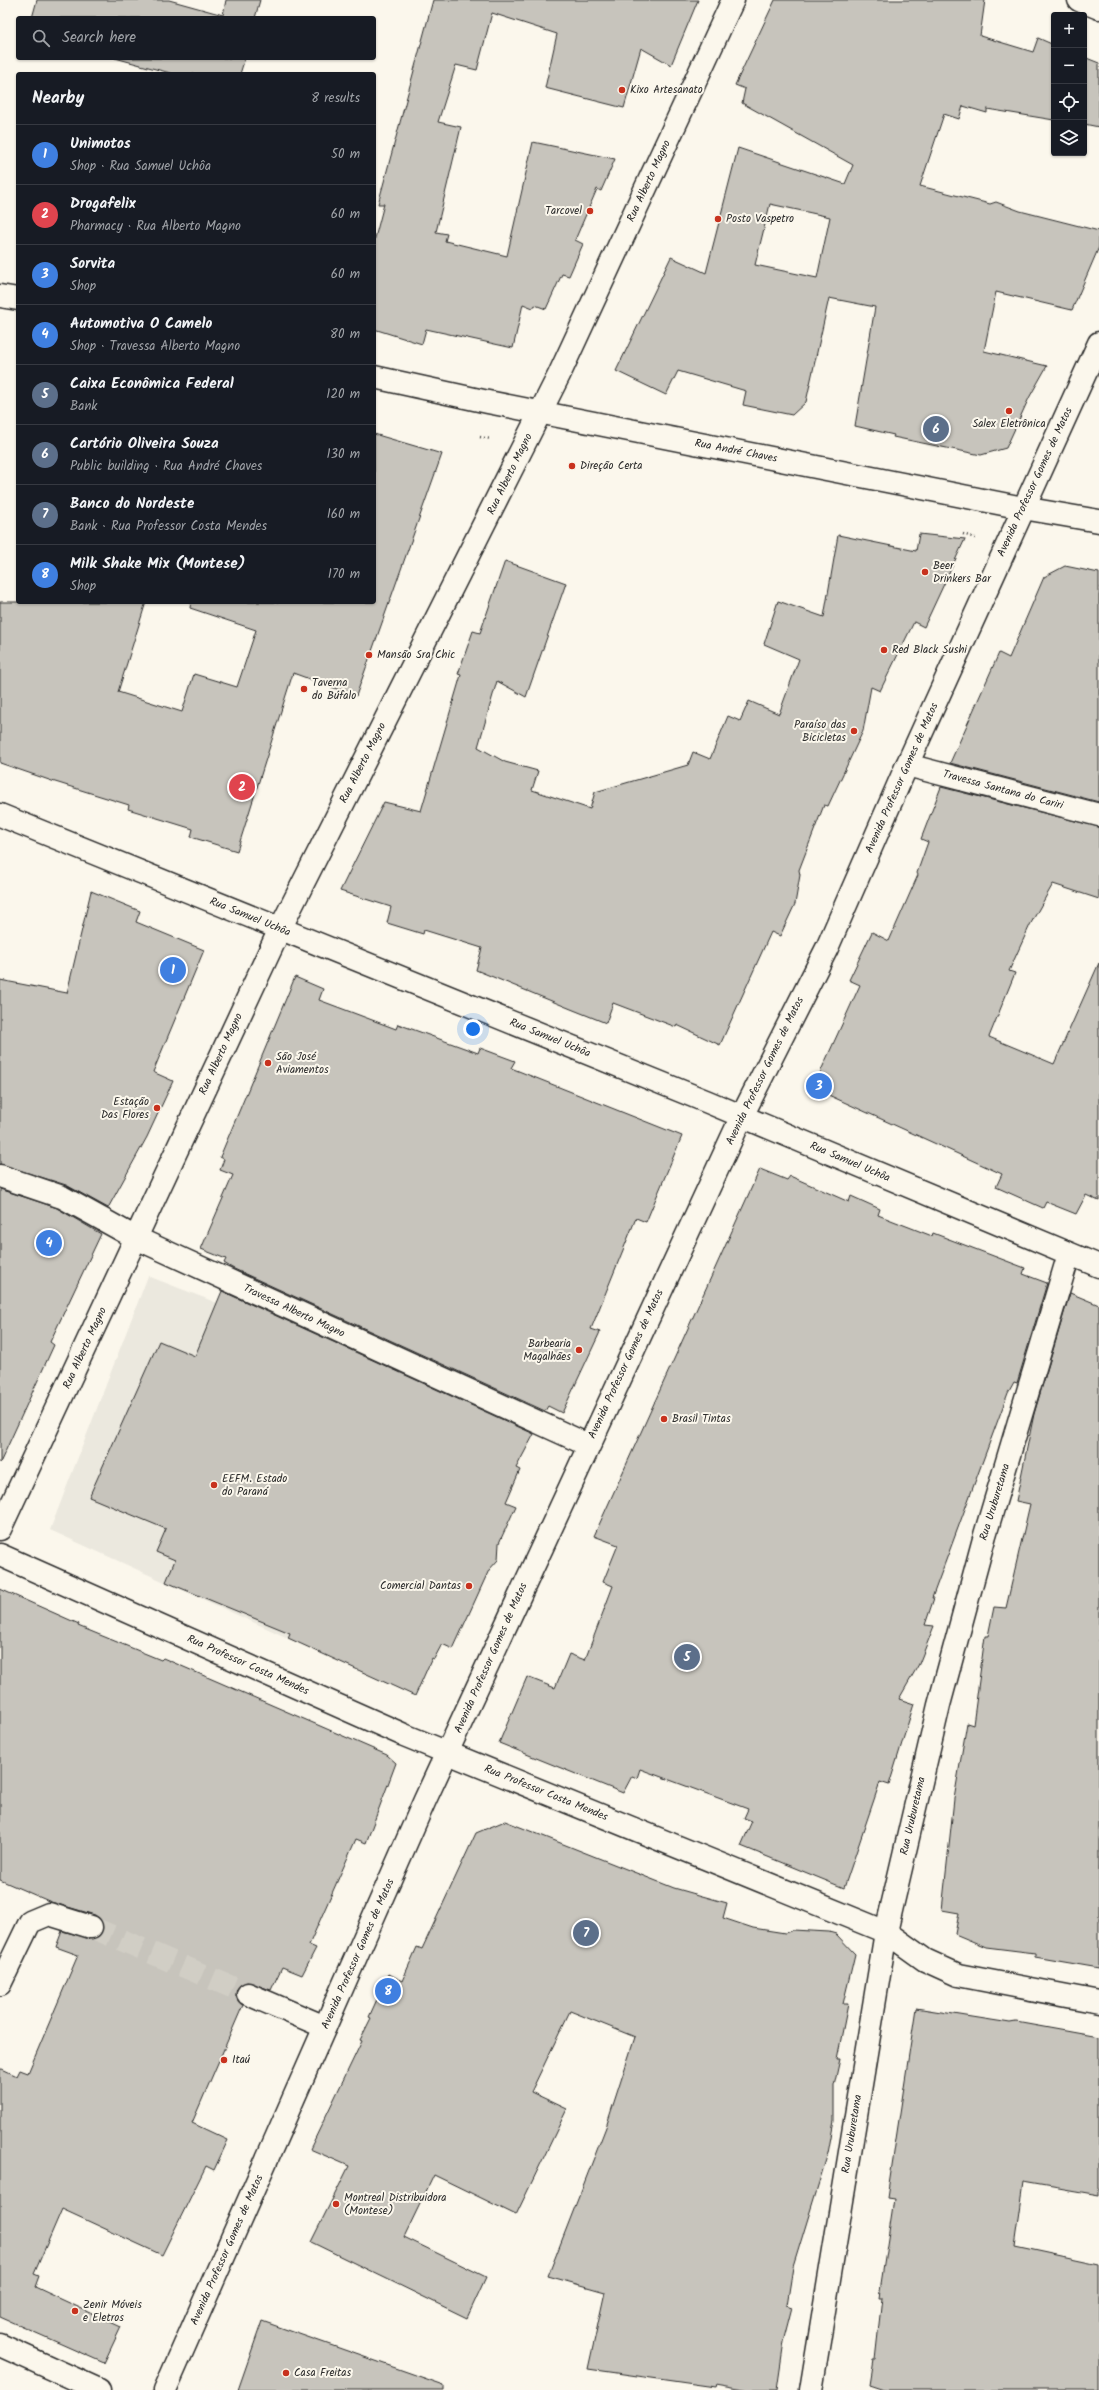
<!DOCTYPE html>
<html lang="en">
<head>
<meta charset="utf-8">
<style>
  :root { --surface:#171b24; --page:#242831; --text:#f1f3f6; --muted:#9ea1a6; --line:#363941; --accent:#db2777 }
  body { margin:0; font-family:Kalam,sans-serif; background:var(--page); color:var(--text) }
  .controls { position:absolute; right:12px; top:12px; display:grid; overflow:hidden; border-radius:4px; box-shadow:0 1px 3px #0004 }
  .controls button { width:36px; height:36px; display:grid; place-items:center; padding:0; border:0; border-bottom:1px solid var(--line); background:var(--surface); color:var(--text); font:20px sans-serif }
  .you { position:absolute; left:473px; top:1029px; width:14px; height:14px; margin:-10px; border:3px solid #fff; border-radius:50%; background:#1a73e8; box-shadow:0 0 0 6px #1a73e833 }
  .badge { display:grid; place-items:center; width:26px; height:26px; border-radius:50%; background:var(--accent); color:#fff; font-size:13px; font-weight:700 }
  .pin { position:absolute; translate:-50% -50%; border:2px solid #fff; box-shadow:0 1px 4px #0006 }
  .list { margin:0; padding:0; list-style:none }
  h2 { display:flex; justify-content:space-between; align-items:center; height:52px; margin:0; padding:0 16px; font-size:17px }
  h2 small { font-size:13px; font-weight:400; color:var(--muted) }
  .list li { display:grid; grid-template-columns:26px 1fr auto; gap:12px; align-items:center; box-sizing:border-box; height:60px; padding:0 16px; border-top:1px solid var(--line) }
  .list b { display:block; font-size:15px; white-space:nowrap }
  .list p { margin:0; font-size:13px; white-space:nowrap; color:var(--muted) }
  .list em { font-size:13px; font-style:normal; color:var(--muted) }
  .icon { flex:none; width:22px; height:22px; fill:none; stroke:currentColor; stroke-width:2; stroke-linecap:round; stroke-linejoin:round }
  .map { position:relative; flex:none; width:1099px; height:2390px; overflow:hidden }
  .search { position:absolute; background:var(--surface); box-shadow:0 1px 3px #0004; left:16px; top:16px; width:360px; height:44px; display:flex; align-items:center; gap:10px; box-sizing:border-box; padding:0 14px; border-radius:4px; color:var(--muted); font-size:15px }
  .panel { position:absolute; background:var(--surface); box-shadow:0 1px 3px #0004; left:16px; top:72px; width:360px; height:532px; border-radius:4px }
  .map>svg:first-child { display:block }
  .built { fill:#ebe8de }
  .building { fill:#c7c4bc; stroke:#2b2b2b; fill-rule:evenodd }
  .lines { fill:none; stroke-linecap:round; stroke-linejoin:round }
  .minor-tunnel { stroke:#d1cec5; stroke-width:22; stroke-dasharray:22 11; stroke-linecap:butt }
  .minor-casing { stroke:#2b2b2b; stroke-width:25 }
  .major-casing { stroke:#2b2b2b; stroke-width:25 }
  .path { stroke:#2b2b2b; stroke-width:2.5; stroke-dasharray:1 3; stroke-linecap:butt }
  .minor { stroke:#fbf7ec; stroke-width:22 }
  .major { stroke:#fbf7ec; stroke-width:22 }
  .poi-dot { fill:#c8321e; stroke:#fbf7ec; stroke-width:1.5 }
  .labels { text-anchor:middle; dominant-baseline:central; stroke-width:4; stroke-linejoin:round; paint-order:stroke }
  .poi-label { font-size:11px; fill:#2b2b2b; stroke:#fbf7ec; text-anchor:start }
  .street-label { font-size:11px; fill:#2b2b2b; stroke:#fbf7ec }
</style>
</head>
<body>
<div class="map">
<svg width="1099" height="2390" viewBox="0 0 1099 2390">
  <rect width="100%" height="100%" fill="#fbf7ec"/>
  <filter id="ink" filterUnits="userSpaceOnUse"><feTurbulence type="fractalNoise" baseFrequency=".025" numOctaves="2"/><feDisplacementMap in="SourceGraphic" scale="8" xChannelSelector="R" yChannelSelector="G"/><feConvolveMatrix kernelMatrix="1 2 1 2 8 2 1 2 1" color-interpolation-filters="sRGB"/></filter>
  <g filter="url(#ink)">
    <!-- built -->
    <path class="built" d="M148,1276L412,1379L288,1638L50,1530Z"/>
    <!-- building -->
    <path class="building" d="M37,0H169L223,15L226,0H260L255,18H32Z
      M433,0H698L671,65L641,48L624,108L545,88L557,34L492,13L477,70L456,65L438,122L461,127L436,232L447,234L445,241L507,256L533,142L615,159L601,191L597,189L575,240L583,244L569,276L562,274L546,309L535,305L533,308L523,304L513,348L426,329L422,344L374,329V242L384,204H378Z
      M775,0H985L980,36L1033,52L1038,38L1054,45V120L987,109V113L963,106L959,119L944,114L920,186L990,204L996,202L1020,211L1099,231V247L1072,310L996,292L984,351L1047,366L1029,398L1006,448L981,455L893,437L894,435L855,426L875,307L829,298L806,402L792,415L743,405L746,391L678,371L666,395L616,371L671,257L706,273L738,148L845,184L853,165L742,103L745,89L735,85ZM770,204L830,217L817,278L755,265Z
      M1084,57L1099,63V127L1084,124Z
      M115,58H245L240,74H174Z
      M374,434L442,454L356,696L293,673L237,851L191,837L193,829L128,809L129,805L52,781L0,763V602H146L118,692L182,712L194,674L237,687L256,630L190,608L191,602H374Z
      M919,534L965,539L924,627L914,622L880,691L871,687L863,731L828,806L824,805L799,870L800,875L795,904L780,936L771,932L720,1045L677,1025L676,1027L613,1003L606,1023L571,1009L476,970L482,948L424,930L423,934L387,923L391,907L340,891L384,802L421,811L461,675L458,674L473,631L480,633L505,561L566,583L526,697L497,681L478,747L505,762L538,771L532,790L590,809L595,792L688,765L693,752L710,759L728,716L740,721L749,701L779,714L799,659L764,644L778,601L824,617L838,535L916,551Z
      M1065,566L1099,573V802L950,763L999,653L1009,658L1044,577Z
      M941,787L1099,827V899L1053,884L1030,925L1009,971L1015,973L989,1037L1054,1064L1099,963V1201L1086,1195L1076,1214L1046,1202L1043,1208L996,1187L1002,1174L813,1088L860,985L849,980L872,932L889,941L918,875L917,873L928,842L921,839Z
      M91,891L140,911L136,922L204,950L153,1072L173,1081L147,1137L108,1208L66,1185L0,1164V980L67,993Z
      M295,977L323,989L319,1000L396,1029L398,1024L478,1053L480,1048L515,1061L511,1068L682,1136L646,1222L636,1218L591,1329L600,1332L562,1413L548,1406L545,1411L232,1268L224,1263L226,1259L201,1249L233,1175L220,1170L224,1159L220,1157Z
      M760,1169L787,1180L790,1176L849,1202L851,1196L880,1209L878,1215L932,1236L933,1233L1025,1268L1023,1274L1047,1283L1017,1383L1014,1382L1008,1393L932,1598H934L925,1625L934,1626L919,1664L899,1699L914,1704L889,1785L880,1782L844,1888L741,1846L752,1821L744,1818L748,1809L640,1769L637,1778L632,1776L623,1793L499,1743L527,1677L555,1688L569,1654L585,1660L613,1586L603,1582L618,1545L594,1536Z
      M0,1189L57,1208L101,1234L50,1342L54,1345L0,1463Z
      M222,1291L534,1434L516,1468L520,1470L506,1502L516,1506L499,1543L498,1560L489,1570L453,1649L442,1644L434,1659L432,1658L415,1696L288,1638L290,1633L166,1582L175,1560L156,1552L166,1529L89,1497L159,1341L195,1356Z
      M1070,1293L1099,1305V1968L1035,1957V1953L986,1947L955,1934L959,1913L942,1910L954,1799L967,1723L973,1725L985,1636H988L994,1607L1006,1608L1030,1504L1016,1501L1034,1414Z
      M0,1589L79,1624L78,1626L161,1660L163,1658L387,1755L396,1763L366,1843L356,1839L309,1945L316,1948L302,1975L282,1967L271,1990L247,1982L237,1989L236,1996L243,2005L192,2123L228,2140L214,2170L206,2166L162,2255L62,2209L34,2274L39,2276L35,2287L121,2327L104,2363L0,2317V2068L17,2076L20,2070L28,2073L78,1955L56,1947L62,1931L93,1939L100,1936L103,1925L100,1919L95,1915L51,1902L0,1880Z
      M505,1821L674,1888L727,1903L723,1918L753,1928L785,1933L793,1930L829,1932L836,1934L855,1954L843,2004H848L837,2059H840L834,2086V2121L828,2153L793,2267L787,2305L793,2307L784,2342L777,2390H750L716,2384L715,2387L588,2369L605,2292L548,2276L606,2127L635,2037L570,2011L531,2092L567,2109L516,2215L434,2175L404,2237L486,2277L467,2318L311,2242L349,2166L310,2149L362,2041L360,2040L371,2018L369,2017L379,1995L389,1974L402,1981L417,1947L422,1949L476,1833Z
      M916,2008L1010,2023L1016,2022L1099,2037V2196L1024,2183L1015,2246L1099,2264V2390H884L869,2385L873,2360H875L882,2297H879L894,2199L887,2198Z
      M262,2321L444,2385V2390H238Z"/>
    <g class="lines">
      <!-- minor-tunnel -->
      <path class="minor-tunnel" d="M91,1927L248,1994"/>
      <!-- minor casing -->
      <g class="minor-casing">
        <path id="minor" d="M1079,0L1099,8
          M0,296L18,299
          M374,377L488,402L1023,508L1099,521
          M907,765L1099,815
          M0,815L708,1102L1099,1266
          M0,1176L62,1197L136,1238L588,1445
          M0,1555L404,1735L886,1932L925,1960L958,1975L1099,2002
          M0,1984L30,1922L49,1914L91,1927
          M248,1994L325,2027
          M0,2345L99,2390
          M811,2390L886,1932L939,1705L985,1535L1069,1254"/>
      </g>
      <!-- major casing -->
      <g class="major-casing">
        <path id="major" d="M0,1529L280,929L559,375L733,0
          M165,2390L425,1800L742,1116L827,948L907,765L1099,343"/>
      </g>
      <!-- path -->
      <path class="path" d="M480,437L491,439
        M963,534L975,538"/>
      <!-- minor -->
      <use href="#minor" class="minor"/>
      <!-- major -->
      <use href="#major" class="major"/>
    </g>
  </g>
  <!-- markers -->
  <g class="poi-dot">
    <circle cx="622" cy="90" r="4"/>
    <circle cx="590" cy="211" r="4"/>
    <circle cx="718" cy="219" r="4"/>
    <circle cx="1009" cy="411" r="4"/>
    <circle cx="572" cy="466" r="4"/>
    <circle cx="925" cy="572" r="4"/>
    <circle cx="884" cy="650" r="4"/>
    <circle cx="369" cy="655" r="4"/>
    <circle cx="304" cy="689" r="4"/>
    <circle cx="854" cy="731" r="4"/>
    <circle cx="268" cy="1063" r="4"/>
    <circle cx="157" cy="1108" r="4"/>
    <circle cx="579" cy="1350" r="4"/>
    <circle cx="664" cy="1419" r="4"/>
    <circle cx="214" cy="1485" r="4"/>
    <circle cx="469" cy="1586" r="4"/>
    <circle cx="224" cy="2060" r="4"/>
    <circle cx="336" cy="2204" r="4"/>
    <circle cx="75" cy="2311" r="4"/>
    <circle cx="286" cy="2373" r="4"/>
  </g>
  <g class="labels">
    <!-- poi labels -->
    <g class="poi-label">
      <text x="630" y="90">Kixo Artesanato</text>
      <text x="582" y="211" text-anchor="end">Tarcovel</text>
      <text x="726" y="219">Posto Vaspetro</text>
      <text x="1009" y="424" text-anchor="middle">Salex Eletrônica</text>
      <text x="580" y="466">Direção Certa</text>
      <text x="933" y="566">Beer<tspan x="933" dy="13">Drinkers Bar</tspan></text>
      <text x="892" y="650">Red Black Sushi</text>
      <text x="377" y="655">Mansão Sra Chic</text>
      <text x="312" y="683">Taverna<tspan x="312" dy="13">do Búfalo</tspan></text>
      <text x="846" y="725" text-anchor="end">Paraíso das<tspan x="846" dy="13">Bicicletas</tspan></text>
      <text x="276" y="1057">São José<tspan x="276" dy="13">Aviamentos</tspan></text>
      <text x="149" y="1102" text-anchor="end">Estação<tspan x="149" dy="13">Das Flores</tspan></text>
      <text x="571" y="1344" text-anchor="end">Barbearia<tspan x="571" dy="13">Magalhães</tspan></text>
      <text x="672" y="1419">Brasil Tintas</text>
      <text x="222" y="1479">EEFM. Estado<tspan x="222" dy="13">do Paraná</tspan></text>
      <text x="461" y="1586" text-anchor="end">Comercial Dantas</text>
      <text x="232" y="2060">Itaú</text>
      <text x="344" y="2198">Montreal Distribuidora<tspan x="344" dy="13">(Montese)</tspan></text>
      <text x="83" y="2305">Zenir Móveis<tspan x="83" dy="13">e Eletros</tspan></text>
      <text x="294" y="2373">Casa Freitas</text>
    </g>
    <!-- street labels -->
    <g class="street-label">
      <text transform="translate(649 181) rotate(-65)">Rua Alberto Magno</text>
      <text transform="translate(736 451) rotate(11)">Rua André Chaves</text>
      <text transform="translate(510 474) rotate(-64)">Rua Alberto Magno</text>
      <text transform="translate(1035 482) rotate(-65)">Avenida Professor Gomes de Matos</text>
      <text transform="translate(363 763) rotate(-63)">Rua Alberto Magno</text>
      <text transform="translate(902 778) rotate(-66)">Avenida Professor Gomes de Matos</text>
      <text transform="translate(1003 790) rotate(15)">Travessa Santana do Cariri</text>
      <text transform="translate(250 917) rotate(22)">Rua Samuel Uchôa</text>
      <text transform="translate(550 1038) rotate(22)">Rua Samuel Uchôa</text>
      <text transform="translate(221 1054) rotate(-65)">Rua Alberto Magno</text>
      <text transform="translate(765 1071) rotate(-64)">Avenida Professor Gomes de Matos</text>
      <text transform="translate(850 1162) rotate(23)">Rua Samuel Uchôa</text>
      <text transform="translate(294 1311) rotate(25)">Travessa Alberto Magno</text>
      <text transform="translate(85 1348) rotate(-65)">Rua Alberto Magno</text>
      <text transform="translate(626 1364) rotate(-65)">Avenida Professor Gomes de Matos</text>
      <text transform="translate(995 1502) rotate(-73)">Rua Uruburetama</text>
      <text transform="translate(491 1658) rotate(-66)">Avenida Professor Gomes de Matos</text>
      <text transform="translate(248 1665) rotate(24)">Rua Professor Costa Mendes</text>
      <text transform="translate(546 1793) rotate(22)">Rua Professor Costa Mendes</text>
      <text transform="translate(913 1816) rotate(-77)">Rua Uruburetama</text>
      <text transform="translate(358 1954) rotate(-66)">Avenida Professor Gomes de Matos</text>
      <text transform="translate(852 2134) rotate(-81)">Rua Uruburetama</text>
      <text transform="translate(227 2250) rotate(-66)">Avenida Professor Gomes de Matos</text>
    </g>
  </g>
</svg>
<div class="controls">
<button>+</button>
<button>−</button>
<button><svg class="icon" aria-label="locate" viewBox="0 0 24 24"><circle cx="12" cy="12" r="6"/><path d="M12 2v4M12 18v4M2 12h4M18 12h4"/></svg></button>
<button><svg class="icon" aria-label="layers" viewBox="0 0 24 24"><path d="M12 4l9 5-9 5-9-5zM3 14l9 5 9-5"/></svg></button>
</div>
<div class="you"></div>
<div class="pin badge" style="left:173px;top:970px;background:#3f7fe0">1</div>
<div class="pin badge" style="left:242px;top:787px;background:#e0444e">2</div>
<div class="pin badge" style="left:819px;top:1086px;background:#3f7fe0">3</div>
<div class="pin badge" style="left:49px;top:1243px;background:#3f7fe0">4</div>
<div class="pin badge" style="left:687px;top:1657px;background:#5c6f8a">5</div>
<div class="pin badge" style="left:936px;top:429px;background:#5c6f8a">6</div>
<div class="pin badge" style="left:586px;top:1933px;background:#5c6f8a">7</div>
<div class="pin badge" style="left:388px;top:1991px;background:#3f7fe0">8</div>
<div class="search"><svg class="icon" aria-label="search" viewBox="0 0 24 24"><circle cx="10" cy="10" r="6"/><path d="M15 15l6 6"/></svg>Search here</div>
<section class="panel">
<h2>Nearby<small>8 results</small></h2>
<ul class="list">
<li><span class="badge" style="background:#3f7fe0">1</span><div><b>Unimotos</b><p>Shop · Rua Samuel Uchôa</p></div><em>50 m</em></li>
<li><span class="badge" style="background:#e0444e">2</span><div><b>Drogafelix</b><p>Pharmacy · Rua Alberto Magno</p></div><em>60 m</em></li>
<li><span class="badge" style="background:#3f7fe0">3</span><div><b>Sorvita</b><p>Shop</p></div><em>60 m</em></li>
<li><span class="badge" style="background:#3f7fe0">4</span><div><b>Automotiva O Camelo</b><p>Shop · Travessa Alberto Magno</p></div><em>80 m</em></li>
<li><span class="badge" style="background:#5c6f8a">5</span><div><b>Caixa Econômica Federal</b><p>Bank</p></div><em>120 m</em></li>
<li><span class="badge" style="background:#5c6f8a">6</span><div><b>Cartório Oliveira Souza</b><p>Public building · Rua André Chaves</p></div><em>130 m</em></li>
<li><span class="badge" style="background:#5c6f8a">7</span><div><b>Banco do Nordeste</b><p>Bank · Rua Professor Costa Mendes</p></div><em>160 m</em></li>
<li><span class="badge" style="background:#3f7fe0">8</span><div><b>Milk Shake Mix (Montese)</b><p>Shop</p></div><em>170 m</em></li>
</ul>
</section>
</div>
</body>
</html>
